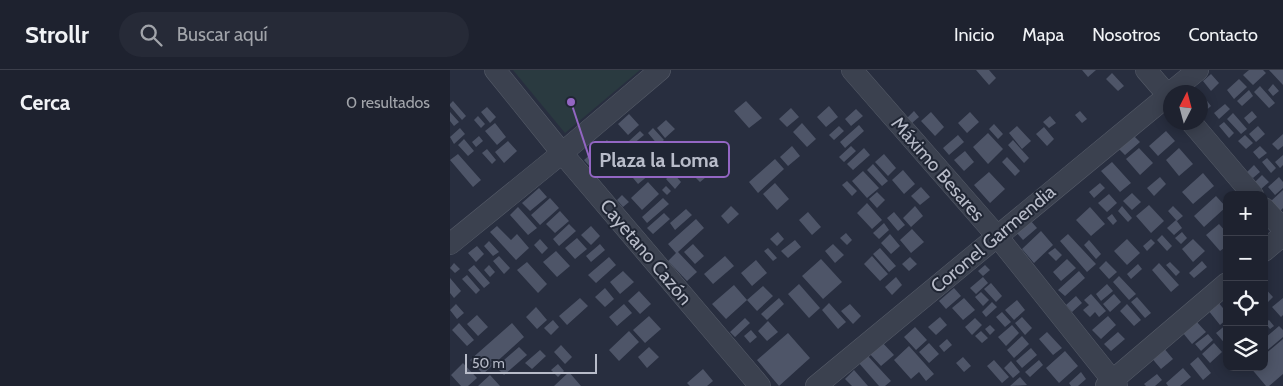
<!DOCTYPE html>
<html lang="es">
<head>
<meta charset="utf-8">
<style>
  :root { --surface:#1e222f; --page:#262a37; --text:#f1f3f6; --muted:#a1a4aa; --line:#3c3f4b }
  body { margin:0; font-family:Cabin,sans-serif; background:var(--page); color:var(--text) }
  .controls { position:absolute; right:15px; bottom:15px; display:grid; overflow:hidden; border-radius:10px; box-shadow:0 2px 12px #0003 }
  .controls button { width:45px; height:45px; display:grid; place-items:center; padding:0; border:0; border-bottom:1px solid var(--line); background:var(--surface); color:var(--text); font:25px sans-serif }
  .compass { position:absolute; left:713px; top:15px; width:45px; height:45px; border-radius:50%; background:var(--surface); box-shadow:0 2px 12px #0003; rotate:6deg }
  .scale { position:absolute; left:15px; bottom:12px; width:132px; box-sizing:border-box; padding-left:5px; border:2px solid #b8bcc9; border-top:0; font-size:14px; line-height:18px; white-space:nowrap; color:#b8bcc9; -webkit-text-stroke:4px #202634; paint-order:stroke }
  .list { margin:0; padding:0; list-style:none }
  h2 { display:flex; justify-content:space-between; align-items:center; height:65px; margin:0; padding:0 20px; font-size:21px }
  h2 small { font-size:16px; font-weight:400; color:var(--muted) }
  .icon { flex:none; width:28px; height:28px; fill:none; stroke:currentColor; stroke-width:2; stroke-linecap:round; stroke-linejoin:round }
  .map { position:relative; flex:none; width:833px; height:316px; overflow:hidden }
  header { display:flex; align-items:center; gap:30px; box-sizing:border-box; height:70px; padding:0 25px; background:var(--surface); border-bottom:1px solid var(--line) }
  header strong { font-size:24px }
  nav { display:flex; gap:28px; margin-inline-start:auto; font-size:18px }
  .search { width:350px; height:45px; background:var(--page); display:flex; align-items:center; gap:12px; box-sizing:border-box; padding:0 18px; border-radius:28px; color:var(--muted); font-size:19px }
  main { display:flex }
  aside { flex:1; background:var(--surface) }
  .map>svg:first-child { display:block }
  .green { fill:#2a3a40 }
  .building { fill:#4e5568 }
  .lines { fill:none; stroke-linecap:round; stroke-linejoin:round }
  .minor-casing { stroke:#565c69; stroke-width:22 }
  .minor { stroke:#3b414f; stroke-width:21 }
  .labels { text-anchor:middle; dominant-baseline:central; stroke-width:4; stroke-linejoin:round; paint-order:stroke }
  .street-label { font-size:19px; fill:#b8bcc9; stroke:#202634 }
  .leader { fill:none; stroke:#9366c3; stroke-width:2 }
  .callout-dot { fill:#9366c3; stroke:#202634; stroke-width:2 }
  .callout { fill:#202634; stroke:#9366c3; stroke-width:2 }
  .callout-label { font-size:20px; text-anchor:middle; font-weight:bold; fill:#b8bcc9 }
</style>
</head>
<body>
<header>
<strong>Strollr</strong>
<div class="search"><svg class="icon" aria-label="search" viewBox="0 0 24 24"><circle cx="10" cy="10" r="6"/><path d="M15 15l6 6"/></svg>Buscar aquí</div>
<nav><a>Inicio</a><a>Mapa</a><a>Nosotros</a><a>Contacto</a></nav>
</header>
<main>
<aside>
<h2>Cerca<small>0 resultados</small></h2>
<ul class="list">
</ul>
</aside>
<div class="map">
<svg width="833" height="316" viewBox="0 0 833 316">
  <rect width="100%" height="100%" fill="#282e3f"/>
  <!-- green -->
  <path class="green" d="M63,0H190L115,63Z"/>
  <!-- building -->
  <path class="building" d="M526,0H539L546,8L539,15Z
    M632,0H646L638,7Z
    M799,0H813L816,3L803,15L793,5Z
    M819,0H833V15Z
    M662,3L674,16L668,21L656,9Z
    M761,4L769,13L761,21L753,11Z
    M789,9L797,17L784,29L777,20Z
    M823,14L829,21L823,26L818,20Z
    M810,16L825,33L819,38L804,22Z
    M799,20L803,26L792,36L787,31Z
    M751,23L761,36L753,43L751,41Z
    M3,31L16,46L12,50L0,36V34Z
    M296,31L312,48L299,58L284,41Z
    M775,34L780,39L769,49L764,43Z
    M379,36L388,47L376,57L367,47Z
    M37,37L46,47L40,53L31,42Z
    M341,38L349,47L337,57L329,49Z
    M406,39L413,46L401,56L395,49Z
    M464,41L469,47L462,53L457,48Z
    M630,41L637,49L632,53L625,45Z
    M802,41L807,47L799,54L794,48Z
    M0,42L9,52L4,56L0,51Z
    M481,42L494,57L485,66L471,51Z
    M520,42L529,52L517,63L508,53Z
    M783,43L797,59L791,64L777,49Z
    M179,44L189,55L178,65L168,54Z
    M28,46L35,54L31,58L24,50Z
    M600,46L606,53L599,58L593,52Z
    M216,50L225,59L215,68L207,58Z
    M774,52L784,63L779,68L769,56Z
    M45,53L56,67L47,75L35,61Z
    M352,53L366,69L357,77L343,62Z
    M544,54L553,64L548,69L539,59Z
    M409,55L414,61L395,78L390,72Z
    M389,56L394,61L384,70L379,65Z
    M567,56L581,71L572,79L559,63Z
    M808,56L815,64L806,72L799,64Z
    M594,57L604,69L597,76L586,64Z
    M10,58L15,64L4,74L0,67Z
    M203,58L214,70L208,75L198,63Z
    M190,61L194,65L182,75L179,71Z
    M716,61L725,71L708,86L699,76Z
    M538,63L553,79L538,94L523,77Z
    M833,64V76L828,80L822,74Z
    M508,65L514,72L499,85L493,78Z
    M683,65L690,72L675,85L668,78Z
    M795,65L803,73L796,79L788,71Z
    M29,66L33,71L26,77L22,72Z
    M14,69L24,81L18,86L8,75Z
    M157,70L172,86L149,107L134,90Z
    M563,70L579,88L574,93L558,75Z
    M58,71L67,81L54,93L45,82Z
    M342,76L350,86L338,96L330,87Z
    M401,76L406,81L394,92L389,87Z
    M810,76L817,83L809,89L803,82Z
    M414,78L420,85L403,100L397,94Z
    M689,78L703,93L690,105L676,89Z
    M729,78L743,94L729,106L716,90Z
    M37,79L46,90L42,94L32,83Z
    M515,81L524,92L514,101L504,90Z
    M8,84L31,110L23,117L0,90Z
    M434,84L446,98L438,106L425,92Z
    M210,85L222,97L209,108L198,96Z
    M833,85V95L830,98L825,92Z
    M557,87L570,101L565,106L552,92Z
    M817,88L826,98L821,103L812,92Z
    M325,89L334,99L308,123L299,112Z
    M662,92L681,113L670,122L651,101Z
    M423,94L438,111L432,116L417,100Z
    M804,95L810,102L803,108L797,102Z
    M255,96L261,103L250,112L244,106Z
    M193,99L199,105L188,114L183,108Z
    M453,100L465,114L454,124L442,110Z
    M413,101L429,118L417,128L402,111Z
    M539,102L555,119L540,133L524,115Z
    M223,103L231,112L225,119L216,109Z
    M753,103L764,116L743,134L732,122Z
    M812,105L819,112L810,120L804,113Z
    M710,107L716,114L704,126L697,118Z
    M829,107L833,112V118L825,125L818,117Z
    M397,111L407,121L402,126L392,115Z
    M198,112L209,124L192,140L181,128Z
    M325,113L339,129L327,140L313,124Z
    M650,113L655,118L644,128L639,122Z
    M216,116L221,121L217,125L212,120Z
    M471,117L480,127L470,135L461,126Z
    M89,118L97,127L80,141L72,133Z
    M833,120V138L830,141L821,131Z
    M427,122L435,130L427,138L419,129Z
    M682,123L691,132L682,140L673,131Z
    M659,124L667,133L657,142L648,133Z
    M172,125L179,132L173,137L167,130Z
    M766,126L776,137L754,157L744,146Z
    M100,128L109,138L90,155L81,145Z
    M213,128L219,134L197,153L192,147Z
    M417,133L432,150L422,159L407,143Z
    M699,135L714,151L701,163L686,146Z
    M281,136L289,144L278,154L271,146Z
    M465,136L473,146L461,157L453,148Z
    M672,136L682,148L678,152L668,141Z
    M723,136L733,146L727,151L718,141Z
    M68,137L87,158L78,165L60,145Z
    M640,137L655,154L641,166L626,150Z
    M236,139L242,145L225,160L220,153Z
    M110,141L119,151L105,163L96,154Z
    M358,142L371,157L362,165L349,150Z
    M444,142L455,155L448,161L437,148Z
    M214,143L220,149L203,164L197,158Z
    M662,144L667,151L663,155L657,148Z
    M246,149L254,158L228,182L247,202L237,211L218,191L226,183L218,174Z
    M580,150L587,158L573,170L566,162Z
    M726,150L732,158L724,165L717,158Z
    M434,153L439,160L429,169L423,163Z
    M119,154L126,161L109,176L103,169Z
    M769,154L777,163V176L770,181L756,165Z
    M47,156L61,170L67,164L79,178L66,190L40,162Z
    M141,156L150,166L141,175L131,165Z
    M462,159L474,172L461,183L450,170Z
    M591,161L603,175L584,193L572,179Z
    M328,162L334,169L327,176L320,169Z
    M732,162L737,168L731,174L725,168Z
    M396,163L402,170L397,175L390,168Z
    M440,164L450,176L441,184L431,173Z
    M618,164L646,194L637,202L610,171Z
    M712,165L722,176L717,181L707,170Z
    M127,168L137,179L125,189L115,178Z
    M90,169L98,178L92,184L84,175Z
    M677,169L690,183L677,195L664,181Z
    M701,169L705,173L697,181L693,176Z
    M743,169L755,181L743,192L732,179Z
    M345,170L351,177L338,188L331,181Z
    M639,170L651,184L646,189L634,175Z
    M39,171L49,182L43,186L34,176Z
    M150,174L155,180L141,192L136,186Z
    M243,174L254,186L245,194L234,182Z
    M383,174L394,185L385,193L375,181Z
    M27,176L34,184L26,192L18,183Z
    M318,178L327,188L323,191L314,181Z
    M430,178L446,196L439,202L423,184Z
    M605,178L612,185L606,191L598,183Z
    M106,181L120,196L107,207L93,192Z
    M49,186L60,198L54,204L43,191Z
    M275,186L284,196L263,214L254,204Z
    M422,186L438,204L430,211L414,194Z
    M159,187L166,195L146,213L138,205Z
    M460,187L467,194L459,201L452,194Z
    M371,189L392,212L373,229L352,206Z
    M617,189L626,198L611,211L603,202Z
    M306,190L317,203L302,216L291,203Z
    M656,191L667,202L659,209L649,198Z
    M752,191L757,197L744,208L739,203Z
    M77,192L97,214L88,223L67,200Z
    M720,192L730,202L726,206L716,195Z
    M4,193L10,199L5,203L0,198Z
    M709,193L729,215L721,222L702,200Z
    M688,194L692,199L681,209L677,204Z
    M24,195L40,213L34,218L18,200Z
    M39,195L45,202L40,207L34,200Z
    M535,195L540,200L533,206L528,201Z
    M173,201L184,212L170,224L160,212Z
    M629,201L635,208L615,226L608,220Z
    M17,205L30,220L26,224L12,209Z
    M669,206L686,224L679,230L663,212Z
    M446,207L452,215L442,225L435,217Z
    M533,207L538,213L526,224L520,218Z
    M0,208L11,221L4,228L0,223Z
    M541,213L552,226L546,232L534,219Z
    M349,214L370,238L359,248L338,224Z
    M657,214L663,221L651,231L646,224Z
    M284,215L297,230L313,216L323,226L307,241L297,230L276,249L262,234Z
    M814,217L823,227L816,234L814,232Z
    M155,218L164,229L155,237L145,227Z
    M504,218L511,226L496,239L489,231Z
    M189,221L201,234L190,244L178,231Z
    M531,222L539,230L533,236L525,227Z
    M641,224L656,241L649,247L645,242L640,247L633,240L639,235L634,230Z
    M664,224L671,232L660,242L653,234Z
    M626,226L632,233L622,242L616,235Z
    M687,227L701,243L695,248L681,232Z
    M130,228L138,236L117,255L109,246Z
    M329,228L334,234L317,250L311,244Z
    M514,228L525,240L513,250L502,238Z
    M833,228V245L831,247L822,237Z
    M567,230L575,240L564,250L555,240Z
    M542,232L547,237L536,247L532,242Z
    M768,232L777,243V249L770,255L758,240Z
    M379,233L396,252L388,259L372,240Z
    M6,234L14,243L7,249L0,240Z
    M174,234L182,243L167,256L159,247Z
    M400,234L411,246L403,254L391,241Z
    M677,234L691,250L684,256L670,241Z
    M86,237L97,250L87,259L76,247Z
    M552,242L561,252L555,257L546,247Z
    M27,245L38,257L28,266L17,254Z
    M199,246L211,259L195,273L183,260Z
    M658,246L666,255L651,269L642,260Z
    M490,247L497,255L486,265L478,257Z
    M572,247L582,258L575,265L565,253Z
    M295,248L300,253L285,267L280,262Z
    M525,248L532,255L522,265L515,257Z
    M103,250L109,257L101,265L94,258Z
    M819,250L824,256L820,259L815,253Z
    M318,251L328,262L317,271L308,261Z
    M746,251L756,262L742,274L733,263Z
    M9,253L24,270L17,276L2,260Z
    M62,253L74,267L33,304L20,290Z
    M777,254V276L766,263Z
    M540,255L545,260L540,265L535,259Z
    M562,255L569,263L556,276L548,267Z
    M829,256L833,260V267L814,283V269Z
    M465,257L477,270L466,280L454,267Z
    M301,260L307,267L300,273L294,266Z
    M179,261L189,272L169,291L159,280Z
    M531,261L538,268L532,273L525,266Z
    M597,262L612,278L603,285L589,269Z
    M668,262L675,269L661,281L654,274Z
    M338,263L360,288L329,316L307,290Z
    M758,264L763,270L751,281L745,274Z
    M572,266L579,274L564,288L557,280Z
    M497,269L502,275L494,282L489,276Z
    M833,269V304L819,316H816L800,297H814V285Z
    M431,271L444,285L431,296L418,282Z
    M479,273L489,284L479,293L469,282Z
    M764,273L772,282L760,293L752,284Z
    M111,275L122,287L115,294L104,282Z
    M459,276L484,304L476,311L469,302L461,309L444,290Z
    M712,276L723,289L711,299L700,286Z
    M69,277L77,285L54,305L46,297Z
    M199,277L209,287L197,298L188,287Z
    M581,278L587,285L572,298L566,291Z
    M90,280L96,286L82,299L75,293Z
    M615,281L628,296L609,313L596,298Z
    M417,285L441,311L435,316H429L408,292Z
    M513,287L521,296L514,302L506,293Z
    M748,287L761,303L753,310L740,294Z
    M544,290L559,307L552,313L537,296Z
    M589,290L593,295L580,307L575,302Z
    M561,291L570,302L563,308L554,298Z
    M13,293L27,308L18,316H11L1,305Z
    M108,294L114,301L108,307L101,300Z
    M733,298L741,307L730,316H718L716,313Z
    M253,299L263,311L257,316H240L237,313Z
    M404,300L418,316H402L395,309Z
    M119,302L131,316H104Z
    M631,302L636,309L628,316H621L619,313Z
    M707,304L712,310L705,316H696L694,314Z
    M40,305L50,316H28Z
    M570,307L577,315L560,316Z"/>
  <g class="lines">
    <!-- minor casing -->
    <g class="minor-casing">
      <path id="minor" d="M45,0L112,83L310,316
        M402,0L547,166L667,316
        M696,0L721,29
        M721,22L748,0
        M741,52L803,125
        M814,138L833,159
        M0,174L112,83L210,0
        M814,181L833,165
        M366,316L721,23
        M656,316L777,213"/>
    </g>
    <!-- minor -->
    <use href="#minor" class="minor"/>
  </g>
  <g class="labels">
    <!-- street labels -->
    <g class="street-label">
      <text transform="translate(488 99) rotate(49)">Máximo Besares</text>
      <text transform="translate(543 169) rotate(-40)">Coronel Garmendia</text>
      <text transform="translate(196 182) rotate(50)">Cayetano Cazón</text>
    </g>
  </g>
  <!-- callouts -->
  <path class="leader" d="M121 32L140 90"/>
  <circle class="callout-dot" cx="121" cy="32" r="5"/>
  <rect class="callout" x="140" y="72" width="139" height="35" rx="5"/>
  <g class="callout-label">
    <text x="209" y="97">Plaza la Loma</text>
  </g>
</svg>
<div class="controls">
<button>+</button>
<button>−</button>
<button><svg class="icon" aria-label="locate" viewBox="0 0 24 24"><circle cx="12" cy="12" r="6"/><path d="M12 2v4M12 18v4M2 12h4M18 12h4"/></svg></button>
<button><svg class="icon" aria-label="layers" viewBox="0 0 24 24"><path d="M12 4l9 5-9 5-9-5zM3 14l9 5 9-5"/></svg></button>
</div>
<svg class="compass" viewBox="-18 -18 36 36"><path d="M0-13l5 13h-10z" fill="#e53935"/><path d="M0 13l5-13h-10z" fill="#a1a4aa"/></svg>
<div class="scale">50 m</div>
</div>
</main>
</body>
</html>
